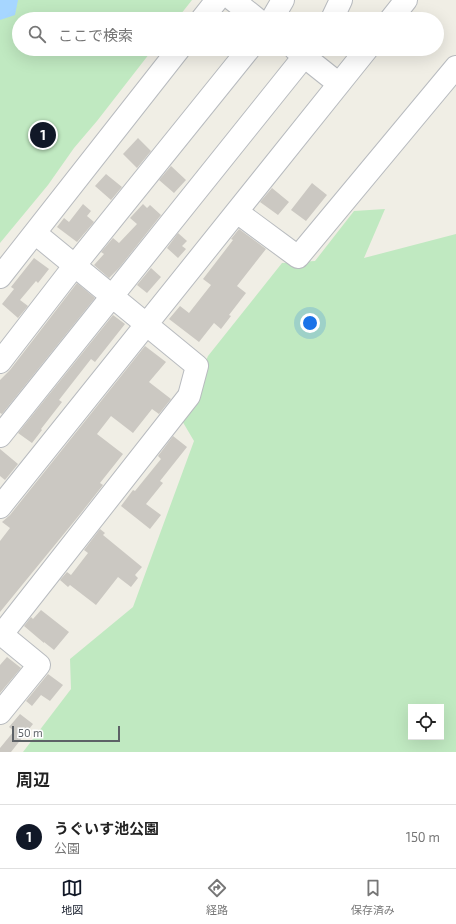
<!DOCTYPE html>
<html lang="ja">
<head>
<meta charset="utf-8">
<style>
  :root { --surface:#fff; --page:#f6f6f6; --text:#222; --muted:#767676; --line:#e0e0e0; --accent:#111827 }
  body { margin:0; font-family:"Exo 2","Noto Sans JP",sans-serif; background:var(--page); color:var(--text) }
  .controls { position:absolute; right:12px; bottom:12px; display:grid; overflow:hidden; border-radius:0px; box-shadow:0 4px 16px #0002 }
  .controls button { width:36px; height:36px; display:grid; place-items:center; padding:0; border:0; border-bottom:1px solid var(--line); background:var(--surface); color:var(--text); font:20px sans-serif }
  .scale { position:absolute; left:12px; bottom:10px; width:108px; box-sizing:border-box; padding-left:4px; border:2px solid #5d6166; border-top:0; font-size:11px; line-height:14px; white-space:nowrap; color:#5d6166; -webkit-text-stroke:3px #fff; paint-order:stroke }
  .you { position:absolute; left:310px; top:323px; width:14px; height:14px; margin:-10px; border:3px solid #fff; border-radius:50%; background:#1a73e8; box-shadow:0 0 0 6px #1a73e833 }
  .badge { display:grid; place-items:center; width:26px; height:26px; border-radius:50%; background:var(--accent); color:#fff; font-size:13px; font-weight:700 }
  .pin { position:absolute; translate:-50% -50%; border:2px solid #fff; box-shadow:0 1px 4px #0006 }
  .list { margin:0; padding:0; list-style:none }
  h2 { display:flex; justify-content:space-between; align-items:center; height:52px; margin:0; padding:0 16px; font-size:17px }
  h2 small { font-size:13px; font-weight:400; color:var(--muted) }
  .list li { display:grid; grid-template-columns:26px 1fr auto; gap:12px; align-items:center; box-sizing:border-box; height:64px; padding:0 16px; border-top:1px solid var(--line) }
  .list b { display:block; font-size:15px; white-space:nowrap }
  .list p { margin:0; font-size:13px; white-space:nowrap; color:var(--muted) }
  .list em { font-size:13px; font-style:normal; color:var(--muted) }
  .icon { flex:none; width:22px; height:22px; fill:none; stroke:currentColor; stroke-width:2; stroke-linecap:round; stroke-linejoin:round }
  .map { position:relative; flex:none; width:456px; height:752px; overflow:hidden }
  .search { position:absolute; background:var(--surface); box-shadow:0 4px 16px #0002; left:12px; right:12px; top:12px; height:44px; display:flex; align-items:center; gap:10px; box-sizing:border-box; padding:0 14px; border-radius:22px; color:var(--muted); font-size:15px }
  .sheet { height:116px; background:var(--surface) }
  nav { display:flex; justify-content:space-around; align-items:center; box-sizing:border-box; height:56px; border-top:1px solid var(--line); background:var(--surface); font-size:11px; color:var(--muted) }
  nav a { display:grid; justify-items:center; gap:2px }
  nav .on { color:var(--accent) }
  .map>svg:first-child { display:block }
  .green { fill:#c0e9c1; fill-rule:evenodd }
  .water { fill:#a6d6ff }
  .building { fill:#cbc8c2 }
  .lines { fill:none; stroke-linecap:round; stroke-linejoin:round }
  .minor-casing { stroke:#b8bbbf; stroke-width:24 }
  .minor { stroke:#fff; stroke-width:22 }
</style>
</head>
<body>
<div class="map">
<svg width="456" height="752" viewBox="0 0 456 752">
  <rect width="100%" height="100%" fill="#f0eee5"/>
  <!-- green -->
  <path class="green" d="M0,0H192L177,19H19V49H153L97,121L74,148L48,185L0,243Z
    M385,209L364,258L456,234V752H23L71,689L70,659L133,607L194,441L181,419L208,356L282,263L315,261L354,211ZM411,707H441V737H411Z"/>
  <!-- water -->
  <path class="water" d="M0,0H18L15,15L0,20Z"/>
  <!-- building -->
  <path class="building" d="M138,138L151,151L137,168L123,154Z
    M171,166L186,180L174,193L159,180Z
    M106,174L122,187L111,200L95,186Z
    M312,183L327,195L306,221L291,210Z
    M272,188L289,202L278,215L260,202Z
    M83,204L91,211L87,216L94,222L77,242L57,227L64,218L69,222Z
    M143,204L147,208L150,205L161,215L119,268L109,278L94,265L104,254L101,252L113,238L119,243L137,224L130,218Z
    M239,229L266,249L237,286L246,293L229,315L231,316L221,329L214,323L199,342L169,319L180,306L189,313L211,285L203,279L233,240L231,239Z
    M178,233L187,241L182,246L186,249L178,258L167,248Z
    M34,258L49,269L38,283L36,281L20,300L28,306L18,318L2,304L14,289L11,287Z
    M151,268L161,277L147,293L137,285Z
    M77,283L95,298L2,414L0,413V380L10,370Z
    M113,315L125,324L95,362L91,359L59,400L62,402L41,429L42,430L32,443L18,433Z
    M145,346L166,362L149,382L171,399L159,414L152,409L133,433L111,416L97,434L123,454L100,483L103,485L81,513L0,612V541L10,528L2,522L10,515Z
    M173,436L187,447L160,481L163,483L146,504L161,515L150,529L121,506L133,490L135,491L161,459L158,456Z
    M0,449L18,464L5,480L0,476Z
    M100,529L105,533L103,535L142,567L135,575L138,578L131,587L118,577L96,605L70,585L68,587L60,580L67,572L71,575L88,553L84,550Z
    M41,610L69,632L54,650L44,642V643L24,626L31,617L33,619Z
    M7,657L21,668L0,693V665Z
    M48,674L63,685L50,701L41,695L32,706L26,701Z
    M20,714L33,724L11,752H0V748L14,731L9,727Z"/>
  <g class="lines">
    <!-- minor casing -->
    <g class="minor-casing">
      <path id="minor" d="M233,0L257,19
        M202,19L217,0
        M272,19L283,0
        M332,19L341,0
        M391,19L406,0
        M295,49L339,84
        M237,212L298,257L456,67
        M0,277L179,49
        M0,362L75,265L249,49
        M0,436L310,49
        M0,507L367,49
        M0,633L39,665L0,713
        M2,634L189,396L197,366L35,233"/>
    </g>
    <!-- minor -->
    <use href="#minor" class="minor"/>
  </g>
</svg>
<div class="controls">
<button><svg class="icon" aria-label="locate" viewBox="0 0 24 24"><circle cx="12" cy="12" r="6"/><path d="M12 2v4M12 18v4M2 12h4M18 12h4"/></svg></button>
</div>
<div class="scale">50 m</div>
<div class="you"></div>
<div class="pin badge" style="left:43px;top:135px">1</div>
<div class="search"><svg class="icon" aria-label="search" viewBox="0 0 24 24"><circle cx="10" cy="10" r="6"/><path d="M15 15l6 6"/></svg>ここで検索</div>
</div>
<section class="sheet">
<h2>周辺<small></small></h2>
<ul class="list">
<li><span class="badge">1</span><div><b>うぐいす池公園</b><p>公園</p></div><em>150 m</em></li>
</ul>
</section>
<nav>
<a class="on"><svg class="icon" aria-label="map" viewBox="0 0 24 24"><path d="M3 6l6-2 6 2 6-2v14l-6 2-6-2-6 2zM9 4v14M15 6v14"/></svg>地図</a>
<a><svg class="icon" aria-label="directions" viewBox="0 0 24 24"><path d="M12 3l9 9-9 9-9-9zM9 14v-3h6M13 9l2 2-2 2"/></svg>経路</a>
<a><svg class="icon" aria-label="saved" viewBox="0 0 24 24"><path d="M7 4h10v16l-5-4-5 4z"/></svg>保存済み</a>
</nav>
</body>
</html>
